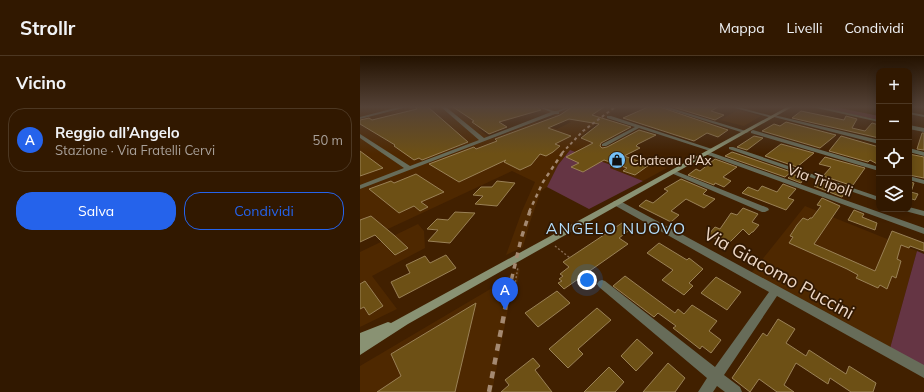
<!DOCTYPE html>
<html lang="it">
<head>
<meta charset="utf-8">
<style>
  :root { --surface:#311800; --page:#3d250f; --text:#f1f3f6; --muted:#a8a099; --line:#4c3722; --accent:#2563eb }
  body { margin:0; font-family:Mulish,sans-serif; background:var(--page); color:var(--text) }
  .controls { position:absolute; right:12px; top:12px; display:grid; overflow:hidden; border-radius:8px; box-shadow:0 2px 10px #0003 }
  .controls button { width:36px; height:36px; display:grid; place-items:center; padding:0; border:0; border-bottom:1px solid var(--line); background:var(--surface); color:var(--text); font:20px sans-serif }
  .you { position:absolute; left:227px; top:224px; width:14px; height:14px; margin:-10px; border:3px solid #fff; border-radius:50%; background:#1a73e8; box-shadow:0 0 0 6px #1a73e833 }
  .badge { display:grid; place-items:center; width:26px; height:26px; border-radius:50%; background:var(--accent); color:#fff; font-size:13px; font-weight:700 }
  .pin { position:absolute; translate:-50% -33px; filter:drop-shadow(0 1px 2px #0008) }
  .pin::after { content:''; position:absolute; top:21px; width:14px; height:12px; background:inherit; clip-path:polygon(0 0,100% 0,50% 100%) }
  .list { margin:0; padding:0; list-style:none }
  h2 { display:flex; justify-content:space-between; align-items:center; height:52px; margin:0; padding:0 16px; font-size:17px }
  h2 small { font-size:13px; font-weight:400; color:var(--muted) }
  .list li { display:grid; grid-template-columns:26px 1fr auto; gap:12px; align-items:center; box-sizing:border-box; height:64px; margin:0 8px 8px; padding:0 8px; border:1px solid var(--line); border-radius:16px }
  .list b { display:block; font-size:15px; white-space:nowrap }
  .list p { margin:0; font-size:13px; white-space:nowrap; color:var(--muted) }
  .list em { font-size:13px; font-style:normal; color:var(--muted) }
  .actions { display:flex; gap:8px; padding:12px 16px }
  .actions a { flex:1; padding:9px 0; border:1px solid var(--accent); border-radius:16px; text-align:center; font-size:14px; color:var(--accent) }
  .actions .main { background:var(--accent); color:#fff }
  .icon { flex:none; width:22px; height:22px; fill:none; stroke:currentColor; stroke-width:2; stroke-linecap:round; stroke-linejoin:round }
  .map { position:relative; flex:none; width:564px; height:336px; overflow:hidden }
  header { display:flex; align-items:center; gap:24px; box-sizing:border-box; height:56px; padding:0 20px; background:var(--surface); border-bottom:1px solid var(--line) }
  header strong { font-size:19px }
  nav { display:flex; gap:22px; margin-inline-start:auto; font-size:14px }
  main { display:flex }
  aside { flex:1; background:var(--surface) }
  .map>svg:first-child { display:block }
  .built { fill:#4e2800 }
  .green { fill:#653544 }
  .building { fill:#6d5015; stroke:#9a8156 }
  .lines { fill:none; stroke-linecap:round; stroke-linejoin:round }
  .path-far2 { stroke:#876a50; stroke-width:1; stroke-dasharray:1.5 1.5; stroke-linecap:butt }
  .path-far1 { stroke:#876a50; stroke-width:1.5; stroke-dasharray:2 2; stroke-linecap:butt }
  .path { stroke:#876a50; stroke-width:2; stroke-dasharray:3 3; stroke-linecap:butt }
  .minor { fill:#676c59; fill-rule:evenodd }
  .tertiary { fill:#676c59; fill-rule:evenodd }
  .secondary { fill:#899273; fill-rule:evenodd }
  .rail-far3 { stroke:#a48971; stroke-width:2; stroke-dasharray:3 3; stroke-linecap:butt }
  .rail-far2 { stroke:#a48971; stroke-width:2.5; stroke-dasharray:4 4; stroke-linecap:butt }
  .rail-far1 { stroke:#a48971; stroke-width:3.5; stroke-dasharray:5.5 5.5; stroke-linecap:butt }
  .rail { stroke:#a48971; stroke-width:4.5; stroke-dasharray:7 7; stroke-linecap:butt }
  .labels { text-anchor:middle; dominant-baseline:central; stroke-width:3.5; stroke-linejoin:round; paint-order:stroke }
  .far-poi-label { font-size:13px; fill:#edd7c6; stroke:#321902; text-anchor:start }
  .street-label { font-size:15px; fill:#edd7c6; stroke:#321902 }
  .neighbourhood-label { font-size:16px; letter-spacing:1px; fill:#b2dbf9; stroke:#321902 }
  .near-street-label { font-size:18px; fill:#edd7c6; stroke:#321902 }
</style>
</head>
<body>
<header>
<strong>Strollr</strong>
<nav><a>Mappa</a><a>Livelli</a><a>Condividi</a></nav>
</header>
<main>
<aside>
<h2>Vicino<small></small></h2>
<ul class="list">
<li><span class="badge">A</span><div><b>Reggio all’Angelo</b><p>Stazione · Via Fratelli Cervi</p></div><em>50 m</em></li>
</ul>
<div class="actions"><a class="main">Salva</a><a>Condividi</a></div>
</aside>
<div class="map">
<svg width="564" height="336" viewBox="0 0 564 336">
  <rect width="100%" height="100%" fill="#412000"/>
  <!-- built -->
  <path class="built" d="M0,51H135L160,61L119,73L131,83L175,66L197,73L211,66L171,51H258L233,70L219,82L307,112L283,125L250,112L251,109L210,94L198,109L187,131L181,135L170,166L163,191L146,199L162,155L175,126L152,115L0,186Z
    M378,54L401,60L384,70L360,64Z
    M445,150L557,195L529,296L389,220Z
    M58,168L64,175L65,192L12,220L37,253L0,271V196Z
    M160,213L156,236L151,237L132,336H0V310L144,225L145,222Z"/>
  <!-- green -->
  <path class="green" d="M459,51H475L519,60V64Z
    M210,94L251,109L250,112L283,125L229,153L187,131L198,109Z
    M557,195L564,198V316L529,296Z"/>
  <!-- building -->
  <path class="building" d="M55,51H68L108,86L62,104L59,102L54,104L34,90L35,89L0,68V64L9,62L12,64L57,53Z
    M93,51H177L181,54L139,66L147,71L129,78L112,66L114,65Z
    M212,51H244L232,59L271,71L241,87L240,90L242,92L247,91L279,74L296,79L278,88L276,90L280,92L264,100L289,109L275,119L263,115L267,112L244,104L223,116L211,111L219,107L206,101L233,87L221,82L239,68L209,63L188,72L211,80L195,88L200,90L193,96L186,100L180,98L171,109L160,114L144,106L146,104L99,126L69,108L114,91L116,93L137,85L135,83L200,59Z
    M288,51H300L368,74L358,81L347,77L334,85L263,62Z
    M313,51H358L351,55L364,59L355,64Z
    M441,55L484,64L486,60L497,63L492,72L505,75L512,67L519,69V82L432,62Z
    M426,66L476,79L460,92L402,75L414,68L420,70Z
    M562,77H564V94L557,93Z
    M394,80L403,82L387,94L377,91Z
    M481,80L519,91V109L510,104L508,106L469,95Z
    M421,88L454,97L437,111L405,100Z
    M0,95L23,112L0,120Z
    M372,96L431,116L425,121L365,100Z
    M549,98L564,101V122L549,119Z
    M465,101L505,112L493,129H490L463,120L471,111L459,108Z
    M355,103L377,111L363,121L371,125L364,131L355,127L354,129L328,119L336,113L340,115Z
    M56,118L84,136L61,146L68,151L60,155L54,150L39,157L9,133L31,125L34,127Z
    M432,118L444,122L441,127L428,122Z
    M321,123L347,134L343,138L355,143L344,152L326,143L311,155L319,159L311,166L279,150L286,144L293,147L308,135L304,133Z
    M137,125L155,127L137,150L115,148L123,140L113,139L121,131H132Z
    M458,126L486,135L482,141L454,130Z
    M549,126L554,127L551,136L558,138L555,144L549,142Z
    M423,128L436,133L428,142L434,144L426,154L382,137L388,131L398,135L402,130L417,136Z
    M462,142L480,150L454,188L515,215L532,175L564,187V195L550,190L549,192L541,189L537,203L541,205L536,222L532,220L527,233L520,229L518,232L496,222L498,219L487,213L429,187L433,181L430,180L437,169L443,162L448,164L450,162H452L461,150L457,149Z
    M383,152L398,158L392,166L399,169L393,176H392L389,179L383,173L368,188L348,179L355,171L360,173L371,157L377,159Z
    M494,154L504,158L502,161L517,167L515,174L488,164Z
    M95,156L115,157L90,187L68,185L78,174L67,173L77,163L88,164Z
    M11,160L35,180L48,192L35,199L15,179L0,186V164Z
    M262,167L271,173L259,182L268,188L204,233L198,227L202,225L199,223L203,220L200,218L209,211L203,206Z
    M299,187L327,204L329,202L343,213L329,227L333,230L324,239L302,224L313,214L287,197Z
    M86,199L96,212L39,242L31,226L50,217L46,209L65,200L70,207Z
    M265,220L315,257L318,253L324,258L332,249L357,265L349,275L361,284L351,297L342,290L340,293L313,272L316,270L298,257L294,261L253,230Z
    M356,221L381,236L367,254L341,237Z
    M5,225L23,250L9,259L4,251L0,253V228Z
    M197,235L210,247L178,271L165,257Z
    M116,247L95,336H17L41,320L31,298Z
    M237,252L251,264L218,293L223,298L208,312L189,293Z
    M418,263L435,273L426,287L446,300L449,294L486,318L489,310L516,327L513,336H491L470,322L468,328L436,307L424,329L434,336H417L399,323L390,336L372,322L403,277L407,280Z
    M277,283L293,297L276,315L261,300Z
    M173,302L180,310L175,314L192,336H141L149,329L145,324Z
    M308,307L325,322L315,336H283Z
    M249,311L264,326L255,336H224Z"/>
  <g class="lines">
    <!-- path-far2 -->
    <path class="path-far2" d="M50,52L54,51"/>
    <!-- path-far1 -->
    <path class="path-far1" d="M195,190L210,202
      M228,215L235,222
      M154,234L158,211"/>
    <!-- path -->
    <path class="path" d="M153,237L154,233"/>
    <!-- minor -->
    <path class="minor" d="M39,51H47L0,63V61Z
      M81,51H86L124,82L191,56L178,51C184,51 189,54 195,55C199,55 205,51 211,51L199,56V58H195L0,133V129L44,112L0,82V78L50,110L119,84Z
      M301,51H308L389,76L384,77Z
      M371,51H378L412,60L414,59L519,84V88L414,61L412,62Z
      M549,56L564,59V61L549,58Z
      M247,60H251L355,94L350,95L279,72L246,90H242V88L275,71L247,62Z
      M393,74L519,111V115L391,77V75Z
      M369,91H373L519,141V145L369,93Z
      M549,92L564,96V100L549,96Z
      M347,95L564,172V178L345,98L344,97Z
      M313,114L408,152L409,154L405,156H402L311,117V115Z
      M549,120L564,124V128L549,124Z
      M254,145H260L564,309V322L417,240L364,319L380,331L382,336H365L357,330L353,336H338L347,322L239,231L237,228L239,225L242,224L245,225L355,311L409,236L254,149L253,147Z
      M549,151L564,155V160L545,155L544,153H549Z"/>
    <!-- tertiary -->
    <path class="tertiary" d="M452,51H461L519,64V66Z
      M549,69L564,72V76L549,73Z"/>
    <!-- secondary -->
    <path class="secondary" d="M427,51H432L48,268L0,299V277L28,266L31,267Z"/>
    <!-- rail-far3 -->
    <path class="rail-far3" d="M202,97L223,75L255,51"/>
    <!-- rail-far2 -->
    <path class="rail-far2" d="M169,156L183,126L203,96"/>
    <!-- rail-far1 -->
    <path class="rail-far1" d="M149,234L161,183L170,155"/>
    <!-- rail -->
    <path class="rail" d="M129,336L149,233"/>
  </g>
  <!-- sky -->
  <linearGradient id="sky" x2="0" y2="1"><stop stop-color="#241200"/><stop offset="0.52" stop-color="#544237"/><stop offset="1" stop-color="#544237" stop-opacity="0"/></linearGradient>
  <rect width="564" height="98" fill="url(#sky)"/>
  <!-- icons -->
  <defs>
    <g id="shop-disc" transform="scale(0.9)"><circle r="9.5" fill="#74c0f6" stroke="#321902"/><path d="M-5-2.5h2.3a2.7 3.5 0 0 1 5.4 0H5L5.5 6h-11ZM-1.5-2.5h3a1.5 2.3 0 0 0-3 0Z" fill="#111"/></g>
  </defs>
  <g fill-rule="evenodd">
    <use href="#shop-disc" x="257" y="104"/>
  </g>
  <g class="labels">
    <!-- far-poi labels -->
    <g class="far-poi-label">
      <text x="270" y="104">Chateau d'Ax</text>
    </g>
    <!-- street labels -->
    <g class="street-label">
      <text transform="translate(460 124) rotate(20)">Via Tripoli</text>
    </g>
    <!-- neighbourhood labels -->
    <g class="neighbourhood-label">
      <text x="256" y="172">ANGELO NUOVO</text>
    </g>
    <!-- near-street labels -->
    <g class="near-street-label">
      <text transform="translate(419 217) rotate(29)">Via Giacomo Puccini</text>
    </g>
  </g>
</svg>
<div class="controls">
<button>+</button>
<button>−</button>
<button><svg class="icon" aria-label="locate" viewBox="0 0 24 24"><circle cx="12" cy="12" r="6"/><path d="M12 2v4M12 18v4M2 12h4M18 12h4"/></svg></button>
<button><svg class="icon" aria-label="layers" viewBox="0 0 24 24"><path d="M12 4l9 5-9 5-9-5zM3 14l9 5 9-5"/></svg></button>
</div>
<div class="you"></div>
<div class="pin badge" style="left:145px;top:254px">A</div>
</div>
</main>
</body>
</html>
